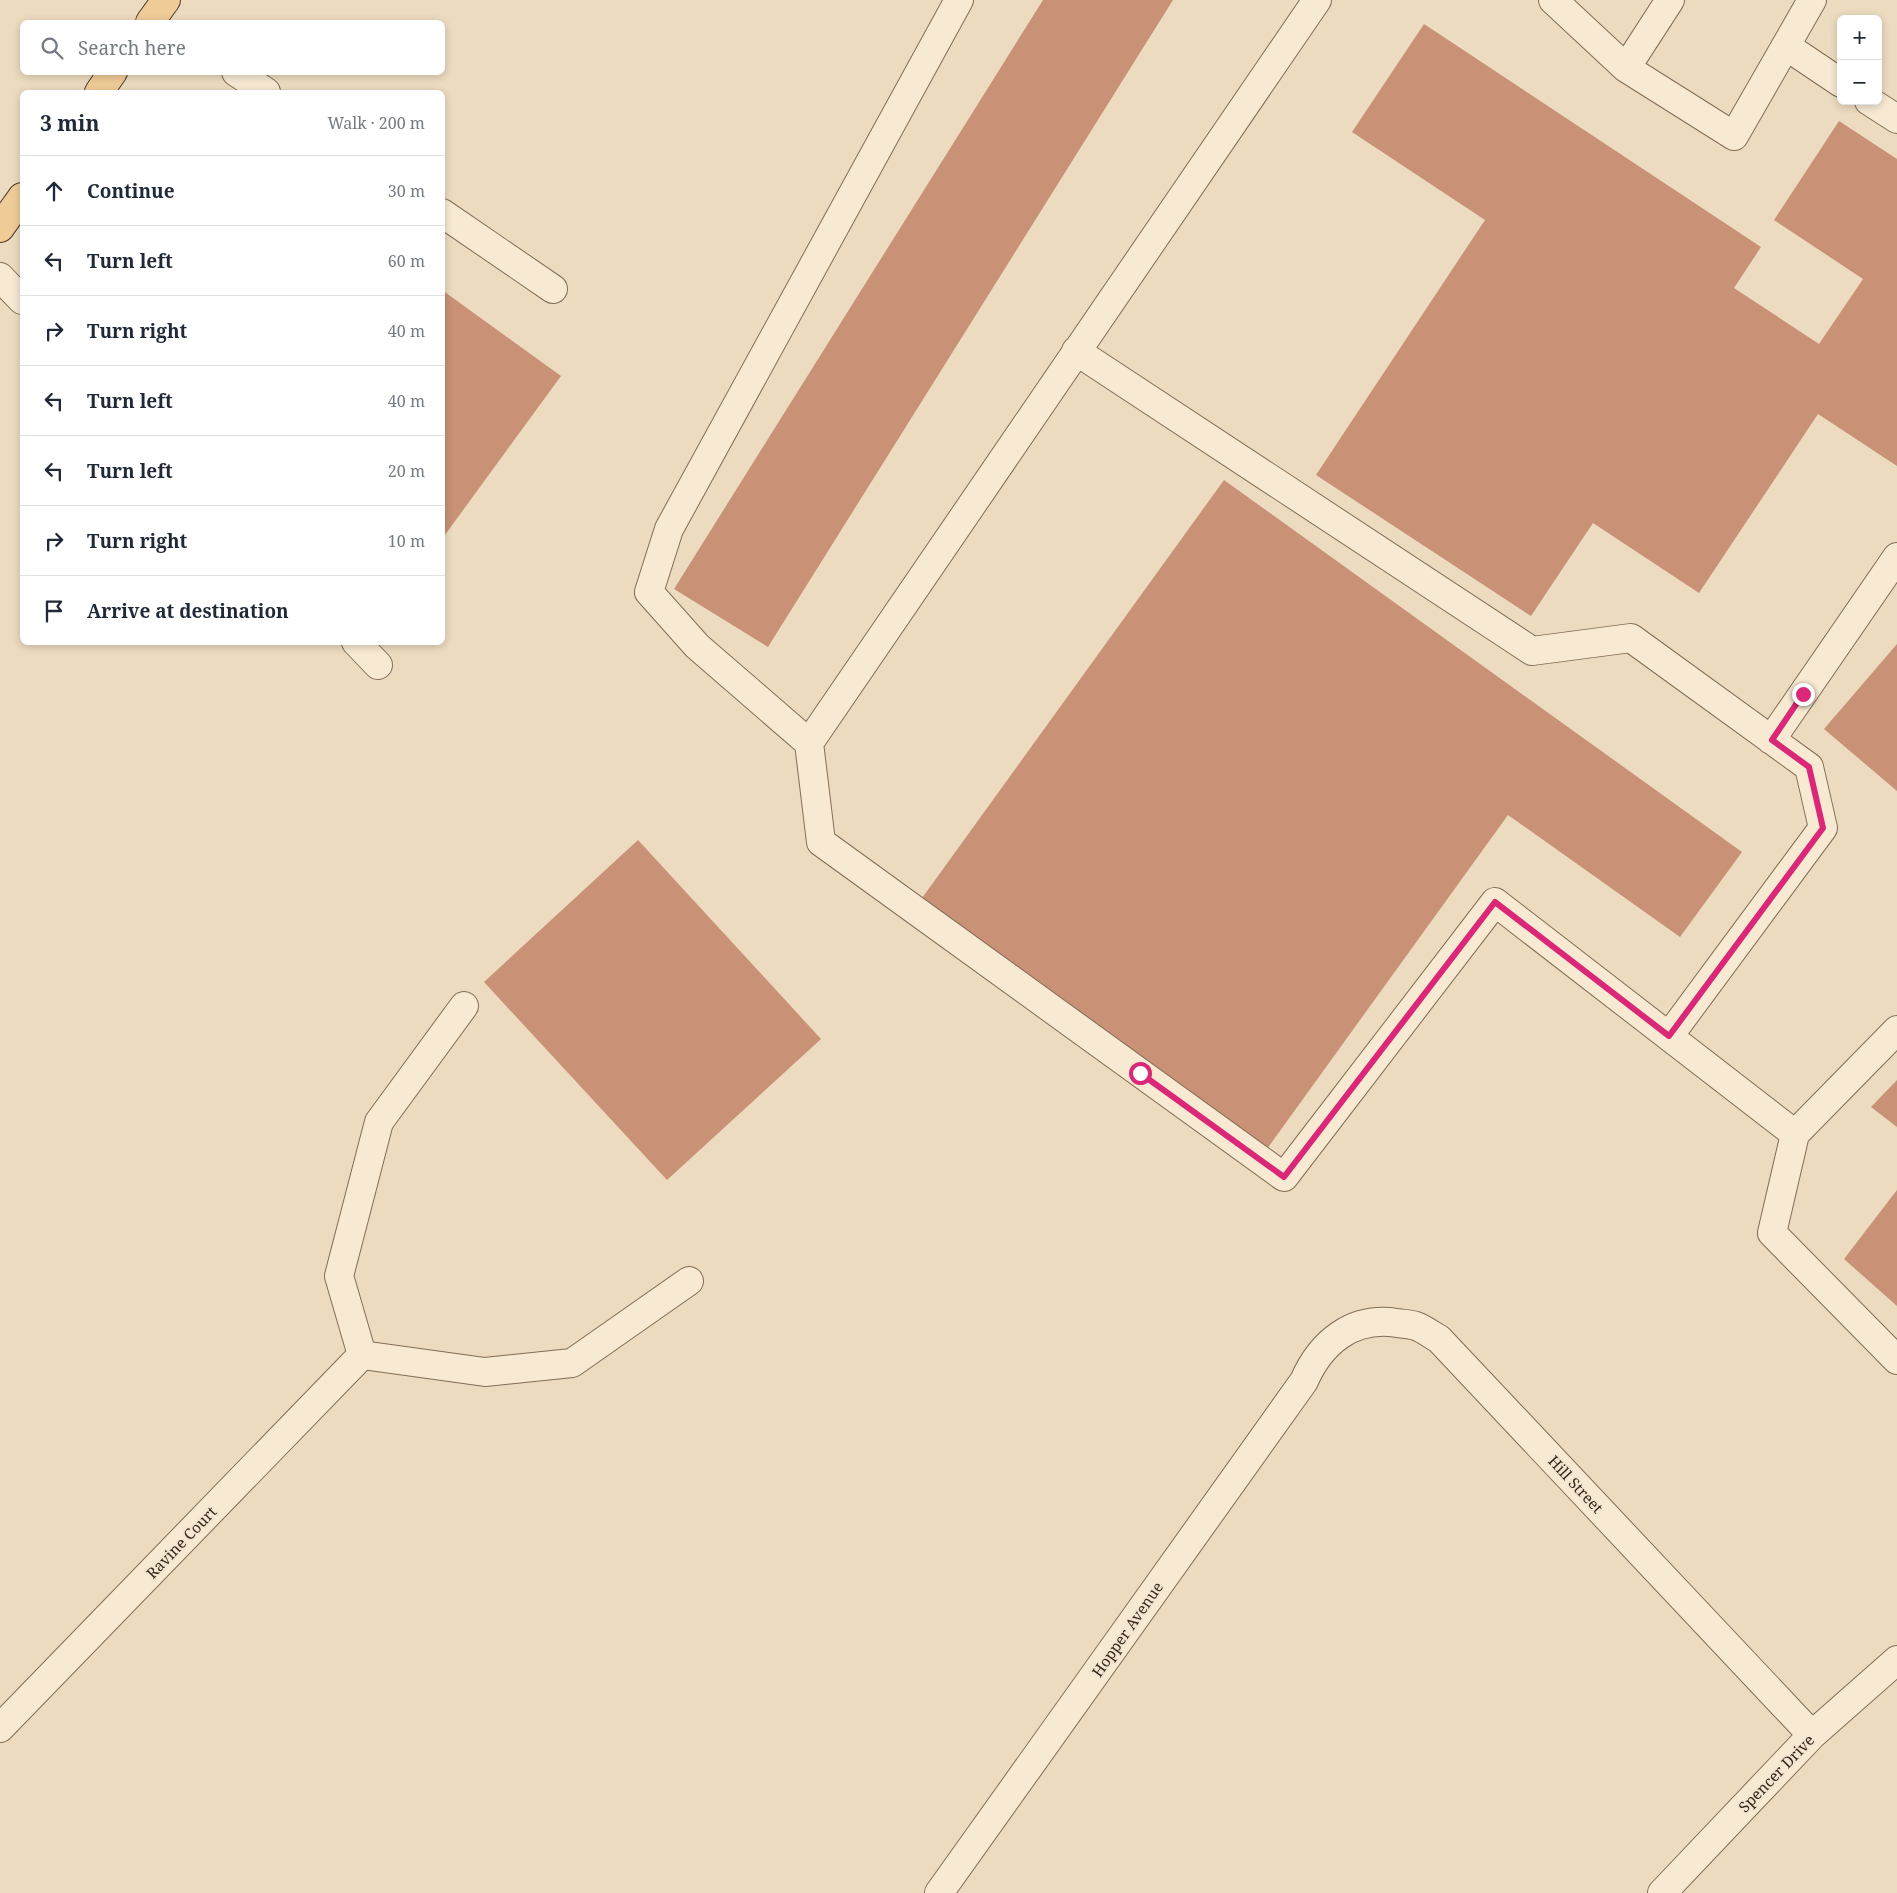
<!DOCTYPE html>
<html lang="en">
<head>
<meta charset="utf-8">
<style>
  :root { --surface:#fff; --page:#f2f2f3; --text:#1f2937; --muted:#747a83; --line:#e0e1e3 }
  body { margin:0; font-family:"Noto Serif",serif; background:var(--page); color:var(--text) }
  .controls { position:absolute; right:15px; top:15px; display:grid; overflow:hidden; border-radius:8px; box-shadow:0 2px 8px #0003 }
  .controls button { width:45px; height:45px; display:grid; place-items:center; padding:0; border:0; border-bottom:1px solid var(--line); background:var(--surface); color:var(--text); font:25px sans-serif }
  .stop { position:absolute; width:15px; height:15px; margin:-11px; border:4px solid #db2777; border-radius:50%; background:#fff }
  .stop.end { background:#db2777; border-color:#fff; box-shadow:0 1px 5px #0008 }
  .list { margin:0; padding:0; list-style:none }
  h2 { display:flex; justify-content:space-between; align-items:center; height:65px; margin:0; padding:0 20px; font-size:21px }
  h2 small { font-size:16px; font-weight:400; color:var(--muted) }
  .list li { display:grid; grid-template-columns:32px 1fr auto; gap:15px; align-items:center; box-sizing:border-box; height:70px; padding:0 20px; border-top:1px solid var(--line) }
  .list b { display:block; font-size:19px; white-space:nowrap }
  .list em { font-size:16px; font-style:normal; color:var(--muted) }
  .icon { flex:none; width:28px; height:28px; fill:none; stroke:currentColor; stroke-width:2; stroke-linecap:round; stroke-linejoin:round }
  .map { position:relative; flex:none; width:1897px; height:1893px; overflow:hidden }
  .search { position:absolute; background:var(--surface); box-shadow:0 2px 8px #0003; left:20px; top:20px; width:425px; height:55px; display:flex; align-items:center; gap:12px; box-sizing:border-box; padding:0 18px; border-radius:8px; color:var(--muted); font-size:19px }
  .panel { position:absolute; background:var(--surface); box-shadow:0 2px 8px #0003; left:20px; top:90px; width:425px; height:555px; border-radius:8px }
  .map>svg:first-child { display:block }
  .building { fill:#c99176 }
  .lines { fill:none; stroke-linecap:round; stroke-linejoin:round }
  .minor-casing { stroke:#846c58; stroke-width:30 }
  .major-casing { stroke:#523b2d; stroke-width:30 }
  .minor { stroke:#f7e9d2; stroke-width:28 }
  .major { stroke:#efcc97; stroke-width:28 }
  .route { stroke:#db2777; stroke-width:6 }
  .labels { text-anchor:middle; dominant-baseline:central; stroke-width:4; stroke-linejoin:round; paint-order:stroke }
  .street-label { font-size:15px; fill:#34261c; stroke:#f4e6ce }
</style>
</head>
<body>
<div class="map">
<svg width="1897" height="1893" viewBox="0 0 1897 1893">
  <rect width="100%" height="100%" fill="#ecdbbf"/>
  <!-- building -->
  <path class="building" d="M1043,0H1173L768,647L674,589Z
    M1424,24L1761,247L1734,288L1819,344L1863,279L1774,220L1839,121L1897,159V466L1818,414L1699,593L1593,523L1531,616L1316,475L1485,220L1352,132Z
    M442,290L561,376L442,539Z
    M1224,480L1742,852L1680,937L1508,815L1264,1153L917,905Z
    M1897,644V791L1824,729Z
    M638,840L821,1039L667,1180L484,982Z
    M1897,1080V1127L1871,1107Z
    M1897,1190V1306L1844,1259Z"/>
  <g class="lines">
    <!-- minor casing -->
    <g class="minor-casing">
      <path id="minor" d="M959,0L669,529L649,592L697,646L809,743L1317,0
        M1553,0L1626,68L1734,136L1812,0
        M1786,46L1841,83
        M1626,68L1670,0
        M236,72L266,92
        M1869,101L1897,119
        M442,213L553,289
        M0,277L22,300
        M1076,351L1532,651L1631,638L1809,767L1823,828L1669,1036
        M356,642L378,665
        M1771,740L1897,557
        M809,743L821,842L1284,1177L1495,902L1795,1134L1772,1233L1897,1360
        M1795,1134L1897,1030
        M362,1355L339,1276L379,1122L464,1006
        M362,1355L485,1372L572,1363L689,1281
        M0,1728L362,1355
        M939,1893L1304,1381C1321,1342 1353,1316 1397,1323C1403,1324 1410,1324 1416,1326C1424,1329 1432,1335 1439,1339L1812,1735
        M1662,1893L1812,1735L1897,1660"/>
    </g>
    <!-- major casing -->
    <g class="major-casing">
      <path id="major" d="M150,22L166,0
        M99,92L113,72
        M0,228L22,197"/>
    </g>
    <!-- minor -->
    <use href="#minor" class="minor"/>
    <!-- major -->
    <use href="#major" class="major"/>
  </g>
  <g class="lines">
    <!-- route -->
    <path class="route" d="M1140,1073L1284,1177L1495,902L1669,1036L1823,828L1809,767L1772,740L1803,694"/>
  </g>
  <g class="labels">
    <!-- street labels -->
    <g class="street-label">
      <text transform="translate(1576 1484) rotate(47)">Hill Street</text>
      <text transform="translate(181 1542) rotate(-46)">Ravine Court</text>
      <text transform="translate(1127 1629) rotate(-55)">Hopper Avenue</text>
      <text transform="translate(1776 1773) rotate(-46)">Spencer Drive</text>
    </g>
  </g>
</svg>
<div class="controls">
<button>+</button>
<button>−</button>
</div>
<div class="stop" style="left:1140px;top:1073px"></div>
<div class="stop end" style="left:1803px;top:694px"></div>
<div class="search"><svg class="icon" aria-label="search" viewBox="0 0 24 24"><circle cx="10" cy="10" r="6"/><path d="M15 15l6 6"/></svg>Search here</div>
<section class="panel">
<h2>3 min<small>Walk · 200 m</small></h2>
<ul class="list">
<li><svg class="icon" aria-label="ahead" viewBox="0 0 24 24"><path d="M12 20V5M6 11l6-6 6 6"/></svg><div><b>Continue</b></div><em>30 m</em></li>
<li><svg class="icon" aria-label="left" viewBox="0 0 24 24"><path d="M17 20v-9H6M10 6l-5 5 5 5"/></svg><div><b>Turn left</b></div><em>60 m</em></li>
<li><svg class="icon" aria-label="right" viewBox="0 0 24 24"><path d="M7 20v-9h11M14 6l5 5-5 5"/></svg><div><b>Turn right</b></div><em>40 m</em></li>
<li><svg class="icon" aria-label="left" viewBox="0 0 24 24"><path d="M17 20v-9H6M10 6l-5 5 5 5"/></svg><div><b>Turn left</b></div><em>40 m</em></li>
<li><svg class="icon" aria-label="left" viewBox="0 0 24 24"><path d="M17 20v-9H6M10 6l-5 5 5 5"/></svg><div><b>Turn left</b></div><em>20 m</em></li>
<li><svg class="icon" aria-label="right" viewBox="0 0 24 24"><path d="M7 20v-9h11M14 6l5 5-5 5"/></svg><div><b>Turn right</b></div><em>10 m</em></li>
<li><svg class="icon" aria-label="arrive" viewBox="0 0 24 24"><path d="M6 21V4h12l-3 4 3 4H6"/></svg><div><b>Arrive at destination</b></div></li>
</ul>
</section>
</div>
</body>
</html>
